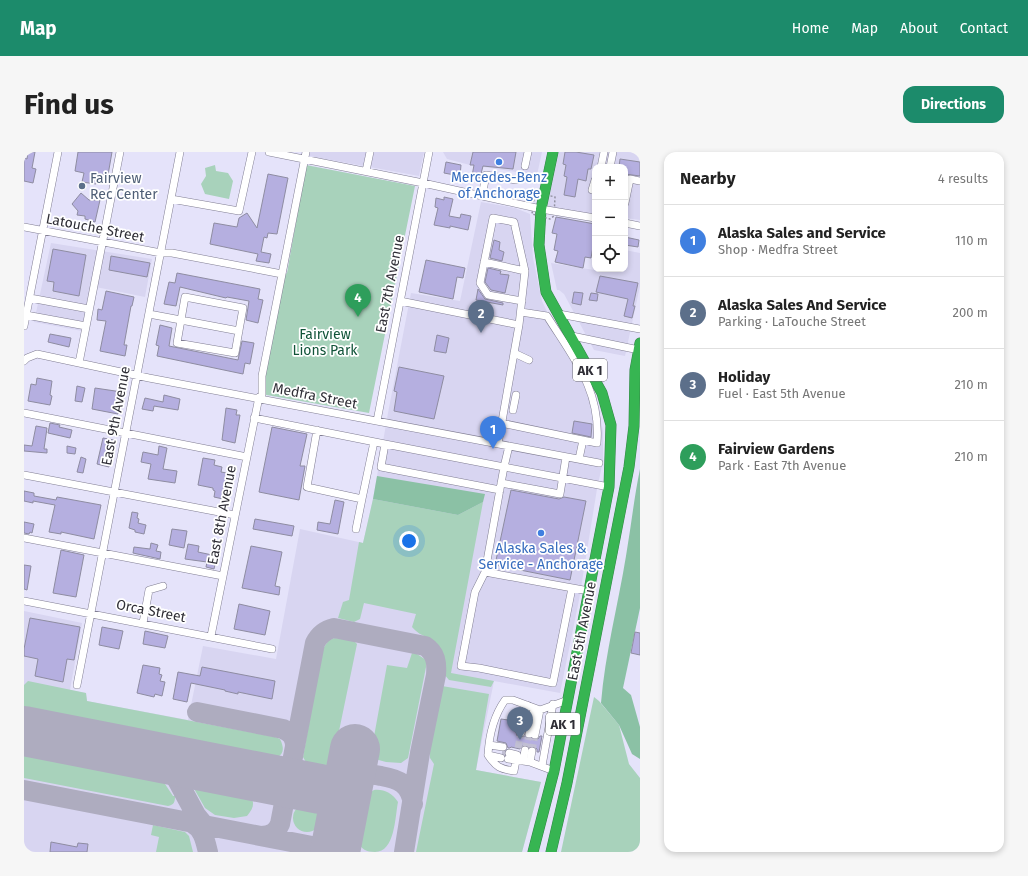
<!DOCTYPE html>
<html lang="en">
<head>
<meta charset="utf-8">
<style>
  :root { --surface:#fff; --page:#f6f6f6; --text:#222; --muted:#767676; --line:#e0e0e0; --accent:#1c8b6b }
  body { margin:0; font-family:"Fira Sans",sans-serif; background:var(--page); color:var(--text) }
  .controls { position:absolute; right:12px; top:12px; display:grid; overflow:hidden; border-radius:8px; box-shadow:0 2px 6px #0003 }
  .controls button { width:36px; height:36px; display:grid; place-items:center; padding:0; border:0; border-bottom:1px solid var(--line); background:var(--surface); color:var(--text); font:20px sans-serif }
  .you { position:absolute; left:385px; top:389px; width:14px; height:14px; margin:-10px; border:3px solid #fff; border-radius:50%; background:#1a73e8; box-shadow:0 0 0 6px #1a73e833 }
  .badge { display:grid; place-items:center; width:26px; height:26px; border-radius:50%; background:var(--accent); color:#fff; font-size:13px; font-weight:700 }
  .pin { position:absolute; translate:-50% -33px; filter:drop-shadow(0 1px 2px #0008) }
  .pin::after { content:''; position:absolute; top:21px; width:14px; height:12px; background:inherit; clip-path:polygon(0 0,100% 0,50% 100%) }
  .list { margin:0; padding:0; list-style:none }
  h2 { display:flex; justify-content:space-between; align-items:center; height:52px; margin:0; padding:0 16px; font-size:17px }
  h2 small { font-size:13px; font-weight:400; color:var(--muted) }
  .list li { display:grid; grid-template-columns:26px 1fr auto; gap:12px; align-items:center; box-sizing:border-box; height:72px; padding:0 16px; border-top:1px solid var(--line) }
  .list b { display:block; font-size:15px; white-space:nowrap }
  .list p { margin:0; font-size:13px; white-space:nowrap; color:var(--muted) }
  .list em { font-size:13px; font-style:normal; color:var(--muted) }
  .icon { flex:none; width:22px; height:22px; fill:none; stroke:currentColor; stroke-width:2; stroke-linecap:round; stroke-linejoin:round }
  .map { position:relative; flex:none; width:616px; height:700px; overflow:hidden; border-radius:12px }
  header { display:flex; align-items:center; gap:24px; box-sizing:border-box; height:56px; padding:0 20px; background:var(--accent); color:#fff }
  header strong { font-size:19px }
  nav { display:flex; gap:22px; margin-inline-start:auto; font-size:14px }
  .intro { display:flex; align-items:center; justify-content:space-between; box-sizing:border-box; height:96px; padding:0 24px }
  h1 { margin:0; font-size:28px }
  .button { padding:10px 18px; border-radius:12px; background:var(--accent); color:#fff; font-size:14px; font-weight:700 }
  main { display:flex; gap:24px; padding:0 24px }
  aside { flex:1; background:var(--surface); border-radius:12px; box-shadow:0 2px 6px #0003 }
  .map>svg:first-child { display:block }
  .built { fill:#d8d5f1 }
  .green { fill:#a8d2bb }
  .forest { fill:#8bc1a5 }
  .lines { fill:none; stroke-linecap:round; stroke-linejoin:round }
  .taxiway { stroke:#aeacbf; stroke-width:20 }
  .runway { stroke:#aeacbf; stroke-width:50 }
  .building { fill:#b5afe0; stroke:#8e8ca1 }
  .minor-tunnel { stroke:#c1bfd3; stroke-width:7; stroke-dasharray:7 3.5; stroke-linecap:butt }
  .minor-casing { stroke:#817e93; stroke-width:8 }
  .highway-casing { stroke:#348648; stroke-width:11 }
  .path { stroke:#9190a0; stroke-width:1.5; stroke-dasharray:2 2; stroke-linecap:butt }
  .minor { stroke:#fff; stroke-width:7 }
  .highway { stroke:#37b552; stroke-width:10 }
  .shop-dot { fill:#3f7fe0; stroke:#fff; stroke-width:1.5 }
  .service-dot { fill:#5c6f8a; stroke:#fff; stroke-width:1.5 }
  .labels { text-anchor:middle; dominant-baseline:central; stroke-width:3.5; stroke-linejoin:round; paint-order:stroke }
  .shield { fill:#fff; stroke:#6d6d72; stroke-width:1 }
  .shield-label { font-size:13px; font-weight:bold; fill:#2f2e36 }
  .shop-label { font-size:14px; fill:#366cbe; stroke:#fff }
  .service-label { font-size:14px; fill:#4e5e75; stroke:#fff; text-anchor:start }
  .street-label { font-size:14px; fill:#2f2e36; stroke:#fff }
  .park-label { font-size:14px; fill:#115439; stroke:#fff }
</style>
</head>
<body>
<header>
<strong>Map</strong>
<nav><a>Home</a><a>Map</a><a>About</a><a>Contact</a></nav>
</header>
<div class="intro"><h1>Find us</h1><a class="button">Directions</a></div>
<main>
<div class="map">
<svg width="616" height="700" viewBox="0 0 616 700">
  <rect width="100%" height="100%" fill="#e5e3fa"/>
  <!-- built -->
  <path class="built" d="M286,0H400L395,24L285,4Z
    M419,0H518L513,23L446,13L423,7Z
    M535,0H616V68L601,66V15H571V62L523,55Z
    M457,50L491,56L506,62L509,106L518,149L525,164L568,236L573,250L579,279V309L573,337L555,448L536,541L470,529L452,618L517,630L498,700H0V459L58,471L46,538L62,541L63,549L164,568L179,494L252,507L276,377L339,391L349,347L364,261L387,141L436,149Z
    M27,91L128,107L121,145L67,134L58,179L10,170Z
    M601,98L616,101V134L601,204L570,198L540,142L535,138H533L527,111L570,118L571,117H601Z"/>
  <!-- green -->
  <path class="green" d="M191,13L192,19L204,21L209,29L205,47L181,42L177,32L182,24L181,16Z
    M282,13L391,34L345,261L237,242L256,126L263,121Z
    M349,347L434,363L459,350L427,521L470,529L467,535L425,528L420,522C421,507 419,494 404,486C398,483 393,481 388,475L392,462L340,451L336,467L330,470L314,466L319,450L325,448L335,390L339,391Z
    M311,486L329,488L333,492L308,613C296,619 285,617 279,605L298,498L305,488Z
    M388,501L393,502L402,508V515L384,606L377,611L362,610L351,607L347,601L363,513L383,516Z
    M4,529L62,541L63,549L251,585L256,587C265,605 251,608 237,607L0,561V533Z
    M418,534L465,542L452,618L517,630L498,700H392L410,612L406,606V599Z
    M570,545L575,549L595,573L605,612L616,626V700H537Z
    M0,595L128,621L139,629L149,644H151C151,650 150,653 144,654L0,626Z
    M171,630L220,639C231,646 232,654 223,664L210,666L191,663L181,656L168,633Z
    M350,638C360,637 368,641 374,650C371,665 371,700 351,700C342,700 338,697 333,690L341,644Z
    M269 666a14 14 0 1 1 28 0a14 14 0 1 1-28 0Z
    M129,673L161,680L165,684L169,700H132L135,685L127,683Z"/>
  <!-- forest -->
  <path class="forest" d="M616,317V456L599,536L607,543L616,575V607L608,602L595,573L577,551C581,502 594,453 602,404C607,375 610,346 616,317Z
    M353,324L461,342L459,350L434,363L349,347Z"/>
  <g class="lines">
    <!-- taxiway -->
    <path class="taxiway" d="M173,560L259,577C268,581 271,586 271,595
      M131,604L145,613L172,663L181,674
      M0,638L288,694C299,695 309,690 315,680
      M322,644C325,638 329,629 335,626C342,622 349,622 357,624C375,627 386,632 389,652
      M168,671C179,677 181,688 184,700
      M315,680L317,689L326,700
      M238,684C247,683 252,681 256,672L291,491C295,483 301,478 310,476L401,494C412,501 413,511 412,523L396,601L380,700"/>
    <!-- runway -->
    <path class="runway" d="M0,579L296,637
      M311,700L331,597"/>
  </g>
  <!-- building -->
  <path class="building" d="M4,0H11L8,16L12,17L9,31L0,29V6L3,7Z
    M54,0H88L84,23L74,22L72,32L58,30L60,21L51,19Z
    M449,0H492L489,17L459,14L456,26L448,24L450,13H446Z
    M541,0H552L570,3L567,17H564L562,29L554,27L551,45L540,43L543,25L540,24L542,13L539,12Z
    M596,7L616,10V24L601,22V15H595Z
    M422,10L437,13L436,24L420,21Z
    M244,22L264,26L253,82L244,81L243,86L240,85L237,100L247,102L245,111L232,109L234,102L186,92L190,71L213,75L215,66L223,61L233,76Z
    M57,41L65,48H76L71,70L61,67V64L53,63L54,59L48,52Z
    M420,45L429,47L425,64L436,66L437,62L447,64L444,78L426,74V76L410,73L414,56L411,55L412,46L420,48Z
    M532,65L571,72V83L567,106L561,105L559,116L531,110L534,99L530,98L533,82L528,81Z
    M601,85L615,88L614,95L601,93Z
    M470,88L476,90L475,98L480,100L478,109L466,106Z
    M29,97L62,103L55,144L29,139L30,130L23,129Z
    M87,104L126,111L123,125L85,118Z
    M402,108L441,116L439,126L433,125L429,147L395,140Z
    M464,116L477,119L476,122L485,123L481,141L467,138L461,130Z
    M153,121L236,137L234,147L239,148L234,171L222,168L225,149L203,145L202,146L156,135L152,154L140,152L145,130L151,131Z
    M576,124L614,131L609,154H611L608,166L600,164L604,147L572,140Z
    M454,137L461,147L479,151V153L452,148Z
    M82,139L110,145L108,154H107L100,193H103L101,204L76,199L82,169L73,168L74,157L78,158Z
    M550,140L559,141L557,153L548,151Z
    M567,141L574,142L573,149L565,148Z
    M136,173L148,176L145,194L214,208L218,189L230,191L226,212L221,211L219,222L133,204L135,194L132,193Z
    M26,182L47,186L45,195L24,190Z
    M413,183L425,186L422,201L410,199Z
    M375,215L420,224L410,267L370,259L373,240L370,239Z
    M13,226L28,229L26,243L28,244L26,253L4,249L7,232L12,233Z
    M53,234L61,236L58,250L51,249Z
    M71,236L98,240L94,262L68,257Z
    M140,243L156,247L154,258L130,254L129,259L118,257L121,246L139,250Z
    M202,256L213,258L212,263H216L211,291L198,288Z
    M550,269L568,272L567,285L548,281Z
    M26,271L36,273L35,275L48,278L46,286L24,281Z
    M12,274L23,276L20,297H23V301L0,299V293L8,294Z
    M248,275L283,282L276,314H281L275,348L235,340Z
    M79,286L90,288L85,315L73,312Z
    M43,294L52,296L51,302L43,301Z
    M135,294L143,296L139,317L153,319L151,331L124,327L127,312L117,310L119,300L134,303Z
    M57,305L62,307L59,321L53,320Z
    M179,306L191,308L190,313L198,315L197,320L203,321L199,347L190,345L191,339L189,338V336L174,333Z
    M487,338L535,347L540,345L562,349L546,428L471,413Z
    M0,339L10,341V344L32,348L33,345L77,353L70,387L37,380V382L25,380L31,353L9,349V351L0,349Z
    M311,348L320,350L314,382L293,378L294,370L306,372Z
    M108,360L114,361L113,366L115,367L114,371L122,373L120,382L111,380V378L105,376Z
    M231,367L270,374L268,384L229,377Z
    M0,370L10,372L8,381L6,380L5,382L0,381Z
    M148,377L163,379L160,396L145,393Z
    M127,391L134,393L132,399L137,400L136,407L109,401L110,395L126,397Z
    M164,392L175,394L174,400L193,404L190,417L182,415L183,410L161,407Z
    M227,394L258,400L251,434L256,435L255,443L218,436Z
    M37,398L60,403L52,445L29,441Z
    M0,413L7,414L3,438L0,437Z
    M215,452L246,459L241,483L210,477Z
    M6,466L56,475L50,508L43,507L39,530L11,524L14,507L0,504V497Z
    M78,475L99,479L95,497L75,493Z
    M121,479L144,484L141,496L119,492Z
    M611,480L616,481V503L607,501Z
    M119,513L136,516L135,522L138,523L136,529L141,530L138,544L131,542L130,545L113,541Z
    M178,515L251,529L248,547L214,540V542L201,539V538L167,531L163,550L149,547L154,520L176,524Z
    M477,567L484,568L490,579L492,580L493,584L496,586L501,584L504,587L507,586L510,588L514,587L516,584H518L515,600H513V597L509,594L505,595L502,593L497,594L496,597L487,595L486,596H484L482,591L473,589Z
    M27,690L53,695L54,691L64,692L63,700H26Z"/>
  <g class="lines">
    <!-- minor-tunnel -->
    <path class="minor-tunnel" d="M494,596L497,581
      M501,598L505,582
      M508,599L511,583
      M478,600L485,601"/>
    <!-- minor casing -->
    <g class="minor-casing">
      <path id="minor" d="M245,0L399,31L517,57L571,66
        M501,14L504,0
        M577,15L580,0
        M586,15L589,0
        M342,19L346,0
        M568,38L571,28
        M458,44L462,23L492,28
        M147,47L215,59L228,0
        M601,51L606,27L616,29
        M601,71L616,74
        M0,75L137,101H148L258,122
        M460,110L501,119
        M161,145L219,156L211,201L153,191Z
        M6,146L65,157
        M376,149L495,173
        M125,162L215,179
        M535,162L616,177
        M2,163L62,174
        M0,174L34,0
        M548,184L615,198
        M490,201L505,208
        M0,209L3,206L13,202L125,226L575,311
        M55,211L96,0
        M489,258L492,243
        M0,261L223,305
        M230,266L361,292
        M353,269L405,0
        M477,271L573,291C577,238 550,207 523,164L497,160
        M293,278L283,335L338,347L350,290
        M474,292L495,173L501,119L490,70L469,66L456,131L464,143L498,149
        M555,307L559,288
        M0,323L211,363
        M477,331L536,342L542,305
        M476,338L357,315L361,292L480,315L485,294
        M332,377L338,347
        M0,386L199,424
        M461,420L451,440L437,514L455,516L529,531L548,436
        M565,439L461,420L480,315L585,335
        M0,449L248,497
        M119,471L125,438L139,434
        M187,484L234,250V246L238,243V224L282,0
        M53,533L156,0
        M497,581L503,553
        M505,582L510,556
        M511,583L516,558L544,548
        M465,593L479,595
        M508,599L506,610L530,619
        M464,603C472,615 476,617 490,619L493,603L485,601
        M477,606L464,603C465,583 469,565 481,548H489L516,558
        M484,607L506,610
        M499,609L501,598
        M518,614L529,552"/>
    </g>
    <!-- highway casing -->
    <g class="highway-casing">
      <path id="highway" d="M509,700L530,619L585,335L587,273L578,241L522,140L515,93L517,57L529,0
        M527,700L543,631L605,315L610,274L611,218L616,191"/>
    </g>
    <!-- path -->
    <path class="path" d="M511,40L531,45L530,64L526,67L508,62Z"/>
    <!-- minor -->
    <use href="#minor" class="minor"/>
    <!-- highway -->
    <use href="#highway" class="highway"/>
  </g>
  <!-- markers -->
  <g class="shop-dot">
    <circle cx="475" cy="10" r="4"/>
    <circle cx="517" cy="381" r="4"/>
  </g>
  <circle class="service-dot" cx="58" cy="34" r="4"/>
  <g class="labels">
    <!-- shield labels -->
    <g class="shield">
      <rect x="549" y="207" width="34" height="22" rx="3"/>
      <rect x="522" y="561" width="34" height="22" rx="3"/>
    </g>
    <g class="shield-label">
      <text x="566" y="218">AK 1</text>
      <text x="539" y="572">AK 1</text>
    </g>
    <!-- shop labels -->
    <g class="shop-label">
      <text x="475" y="25">Mercedes-Benz<tspan x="475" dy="16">of Anchorage</tspan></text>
      <text x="517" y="396">Alaska Sales &amp;<tspan x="517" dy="16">Service - Anchorage</tspan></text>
    </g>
    <!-- service labels -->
    <g class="service-label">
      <text x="66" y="26">Fairview<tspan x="66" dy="16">Rec Center</tspan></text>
    </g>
    <!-- street labels -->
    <g class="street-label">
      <text transform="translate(71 76) rotate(11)">Latouche Street</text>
      <text transform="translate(366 132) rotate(-79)">East 7th Avenue</text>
      <text transform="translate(291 244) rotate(11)">Medfra Street</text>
      <text transform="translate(92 264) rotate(-79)">East 9th Avenue</text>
      <text transform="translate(198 363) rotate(-79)">East 8th Avenue</text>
      <text transform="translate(127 459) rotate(11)">Orca Street</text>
      <text transform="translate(558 479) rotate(-79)">East 5th Avenue</text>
    </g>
    <!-- park labels -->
    <g class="park-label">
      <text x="301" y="182">Fairview<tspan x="301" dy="16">Lions Park</tspan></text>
    </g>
  </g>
</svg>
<div class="controls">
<button>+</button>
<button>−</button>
<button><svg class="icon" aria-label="locate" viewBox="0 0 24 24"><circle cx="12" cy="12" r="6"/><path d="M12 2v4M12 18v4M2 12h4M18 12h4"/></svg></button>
</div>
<div class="you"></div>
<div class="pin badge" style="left:469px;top:297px;background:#3f7fe0">1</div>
<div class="pin badge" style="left:457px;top:181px;background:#5c6f8a">2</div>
<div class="pin badge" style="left:496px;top:588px;background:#5c6f8a">3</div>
<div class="pin badge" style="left:334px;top:165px;background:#2e9e5b">4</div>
</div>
<aside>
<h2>Nearby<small>4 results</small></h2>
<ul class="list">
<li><span class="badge" style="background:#3f7fe0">1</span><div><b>Alaska Sales and Service</b><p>Shop · Medfra Street</p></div><em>110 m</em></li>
<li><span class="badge" style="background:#5c6f8a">2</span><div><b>Alaska Sales And Service</b><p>Parking · LaTouche Street</p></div><em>200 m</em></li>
<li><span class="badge" style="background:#5c6f8a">3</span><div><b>Holiday</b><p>Fuel · East 5th Avenue</p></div><em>210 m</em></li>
<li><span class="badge" style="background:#2e9e5b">4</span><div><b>Fairview Gardens</b><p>Park · East 7th Avenue</p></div><em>210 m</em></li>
</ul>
</aside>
</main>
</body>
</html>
